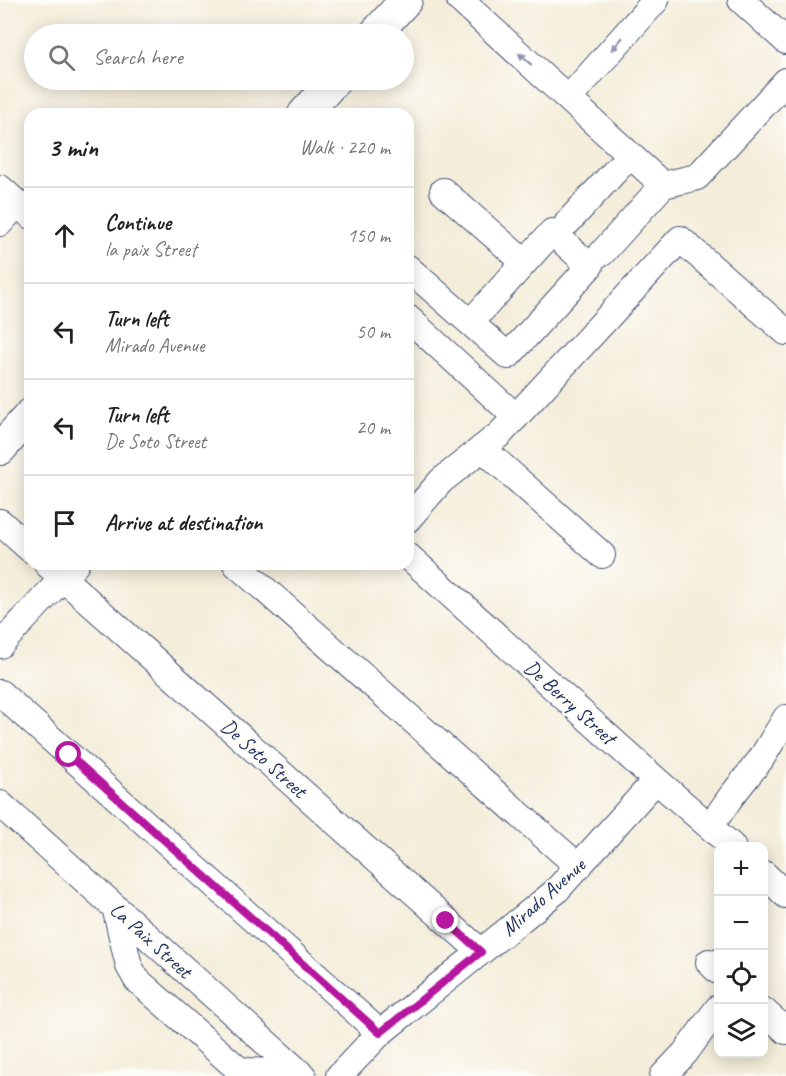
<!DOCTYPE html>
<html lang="en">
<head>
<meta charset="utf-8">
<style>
  :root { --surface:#fff; --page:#f2f2f2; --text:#222; --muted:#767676; --line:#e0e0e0 }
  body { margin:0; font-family:Caveat,sans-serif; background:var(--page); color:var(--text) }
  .controls { position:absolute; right:18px; bottom:18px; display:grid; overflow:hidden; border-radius:12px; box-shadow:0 3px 15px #0003 }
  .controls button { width:54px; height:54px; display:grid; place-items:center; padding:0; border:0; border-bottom:2px solid var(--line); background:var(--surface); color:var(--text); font:30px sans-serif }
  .stop { position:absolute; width:18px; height:18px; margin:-14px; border:4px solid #b5179e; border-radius:50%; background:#fff }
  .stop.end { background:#b5179e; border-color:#fff; box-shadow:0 2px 6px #0008 }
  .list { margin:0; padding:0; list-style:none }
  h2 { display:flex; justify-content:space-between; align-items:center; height:78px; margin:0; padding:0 24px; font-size:26px }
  h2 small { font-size:20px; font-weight:400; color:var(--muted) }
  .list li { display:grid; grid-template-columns:39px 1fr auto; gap:18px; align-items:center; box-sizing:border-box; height:96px; padding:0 24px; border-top:2px solid var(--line) }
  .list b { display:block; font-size:22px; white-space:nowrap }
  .list p { margin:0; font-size:20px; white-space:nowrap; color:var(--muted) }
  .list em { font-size:20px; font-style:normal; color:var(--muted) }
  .icon { flex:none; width:33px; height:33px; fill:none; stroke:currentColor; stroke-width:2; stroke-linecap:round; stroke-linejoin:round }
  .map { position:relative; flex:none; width:786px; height:1076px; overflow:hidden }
  .search { position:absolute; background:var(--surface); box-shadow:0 3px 15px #0003; left:24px; top:24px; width:390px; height:66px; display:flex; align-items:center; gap:15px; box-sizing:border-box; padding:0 21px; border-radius:33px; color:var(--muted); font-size:22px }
  .panel { position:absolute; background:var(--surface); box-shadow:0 3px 15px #0003; left:24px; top:108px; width:390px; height:462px; border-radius:18px }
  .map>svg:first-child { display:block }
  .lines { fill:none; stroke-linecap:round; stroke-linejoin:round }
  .minor-casing { stroke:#3c4c71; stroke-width:28 }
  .major-casing { stroke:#3c4c71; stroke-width:34 }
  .minor { stroke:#fff; stroke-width:26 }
  .major { stroke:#fff; stroke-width:32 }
  .oneway { fill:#8d97ae }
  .route { stroke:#b5179e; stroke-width:8 }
  .labels { text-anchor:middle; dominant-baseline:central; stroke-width:5; stroke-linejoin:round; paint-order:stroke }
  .street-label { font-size:21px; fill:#1b2f5e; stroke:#fdfcf7 }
</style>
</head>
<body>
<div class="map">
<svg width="786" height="1076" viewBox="0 0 786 1076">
  <rect width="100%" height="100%" fill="#fdfcf7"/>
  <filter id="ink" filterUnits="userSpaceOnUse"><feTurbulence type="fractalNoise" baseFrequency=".0167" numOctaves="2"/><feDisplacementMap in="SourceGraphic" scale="12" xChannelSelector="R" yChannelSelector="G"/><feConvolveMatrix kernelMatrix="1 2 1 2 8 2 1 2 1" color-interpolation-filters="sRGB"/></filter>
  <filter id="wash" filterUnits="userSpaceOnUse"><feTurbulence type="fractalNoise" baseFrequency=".008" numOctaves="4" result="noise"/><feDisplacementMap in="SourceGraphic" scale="24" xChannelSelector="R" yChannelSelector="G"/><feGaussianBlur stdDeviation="1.35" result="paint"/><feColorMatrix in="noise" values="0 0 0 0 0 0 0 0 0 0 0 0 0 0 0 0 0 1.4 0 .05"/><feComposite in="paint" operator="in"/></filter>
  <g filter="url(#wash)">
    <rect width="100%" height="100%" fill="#f4edda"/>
  </g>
  <g filter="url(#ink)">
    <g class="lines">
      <!-- minor casing -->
      <g class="minor-casing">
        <path id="minor" d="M460,0L663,185
          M741,0L786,41
          M569,98L656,0
          M0,188L30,215
          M443,191L524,262
          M568,222L630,155
          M0,223L17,204
          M602,253L663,185L697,177L786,81
          M408,268L508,356L590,266L552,232L471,322
          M408,318L516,417
          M482,448L602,555
          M408,519L441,481L500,434L680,239L786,332
          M0,522L30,549
          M408,556L656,780L732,846
          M47,564L481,952
          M236,564L579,867
          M0,645L76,564
          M0,693L380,1033
          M0,804L303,1076
          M710,827L730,798L761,759L786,718
          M764,874L786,895
          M115,907L129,966L137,980L238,1069L248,1071L299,1073
          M709,962L718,971
          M764,1011L786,1031
          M339,1076L380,1033L555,892L656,780
          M663,1076L685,1053L718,1008"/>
      </g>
      <!-- major casing -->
      <g class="major-casing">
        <path id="major" d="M375,34L406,0
          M304,114L335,80
          M0,449L30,415"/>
      </g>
      <!-- minor -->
      <use href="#minor" class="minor"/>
      <!-- major -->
      <use href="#major" class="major"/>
    </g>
    <!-- one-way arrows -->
    <defs><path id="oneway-solid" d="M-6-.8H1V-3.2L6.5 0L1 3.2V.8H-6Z" transform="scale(1.5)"/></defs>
    <g class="oneway">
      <use href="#oneway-solid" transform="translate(617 44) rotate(132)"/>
      <use href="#oneway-solid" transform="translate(525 59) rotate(-138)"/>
    </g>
  </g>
  <g class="lines" filter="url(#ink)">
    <!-- route -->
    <path class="route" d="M69,755L380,1033L481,952L446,921"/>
  </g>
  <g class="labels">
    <!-- street labels -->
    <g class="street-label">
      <text transform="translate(570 702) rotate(42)">De Berry Street</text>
      <text transform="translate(264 758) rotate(42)">De Soto Street</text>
      <text transform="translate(543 897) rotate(-42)">Mirado Avenue</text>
      <text transform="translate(151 940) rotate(42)">La Paix Street</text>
    </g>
  </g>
</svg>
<div class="controls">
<button>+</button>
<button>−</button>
<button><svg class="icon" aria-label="locate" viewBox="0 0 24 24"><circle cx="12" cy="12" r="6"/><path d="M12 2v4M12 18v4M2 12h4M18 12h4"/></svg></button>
<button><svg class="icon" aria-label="layers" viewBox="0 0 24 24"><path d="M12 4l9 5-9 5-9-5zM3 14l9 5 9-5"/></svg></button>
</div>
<div class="stop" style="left:69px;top:755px"></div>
<div class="stop end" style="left:446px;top:921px"></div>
<div class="search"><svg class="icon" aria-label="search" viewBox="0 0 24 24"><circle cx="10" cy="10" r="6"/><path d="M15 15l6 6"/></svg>Search here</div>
<section class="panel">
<h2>3 min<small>Walk · 220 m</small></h2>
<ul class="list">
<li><svg class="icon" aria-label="ahead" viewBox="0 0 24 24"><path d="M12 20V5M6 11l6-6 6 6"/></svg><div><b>Continue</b><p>la paix Street</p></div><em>150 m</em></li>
<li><svg class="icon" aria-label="left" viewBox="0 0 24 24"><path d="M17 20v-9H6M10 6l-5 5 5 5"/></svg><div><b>Turn left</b><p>Mirado Avenue</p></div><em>50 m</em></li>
<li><svg class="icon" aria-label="left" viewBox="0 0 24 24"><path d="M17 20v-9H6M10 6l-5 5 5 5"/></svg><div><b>Turn left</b><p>De Soto Street</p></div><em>20 m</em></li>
<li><svg class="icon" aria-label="arrive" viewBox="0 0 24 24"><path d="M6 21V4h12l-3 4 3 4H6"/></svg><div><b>Arrive at destination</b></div></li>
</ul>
</section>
</div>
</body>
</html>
